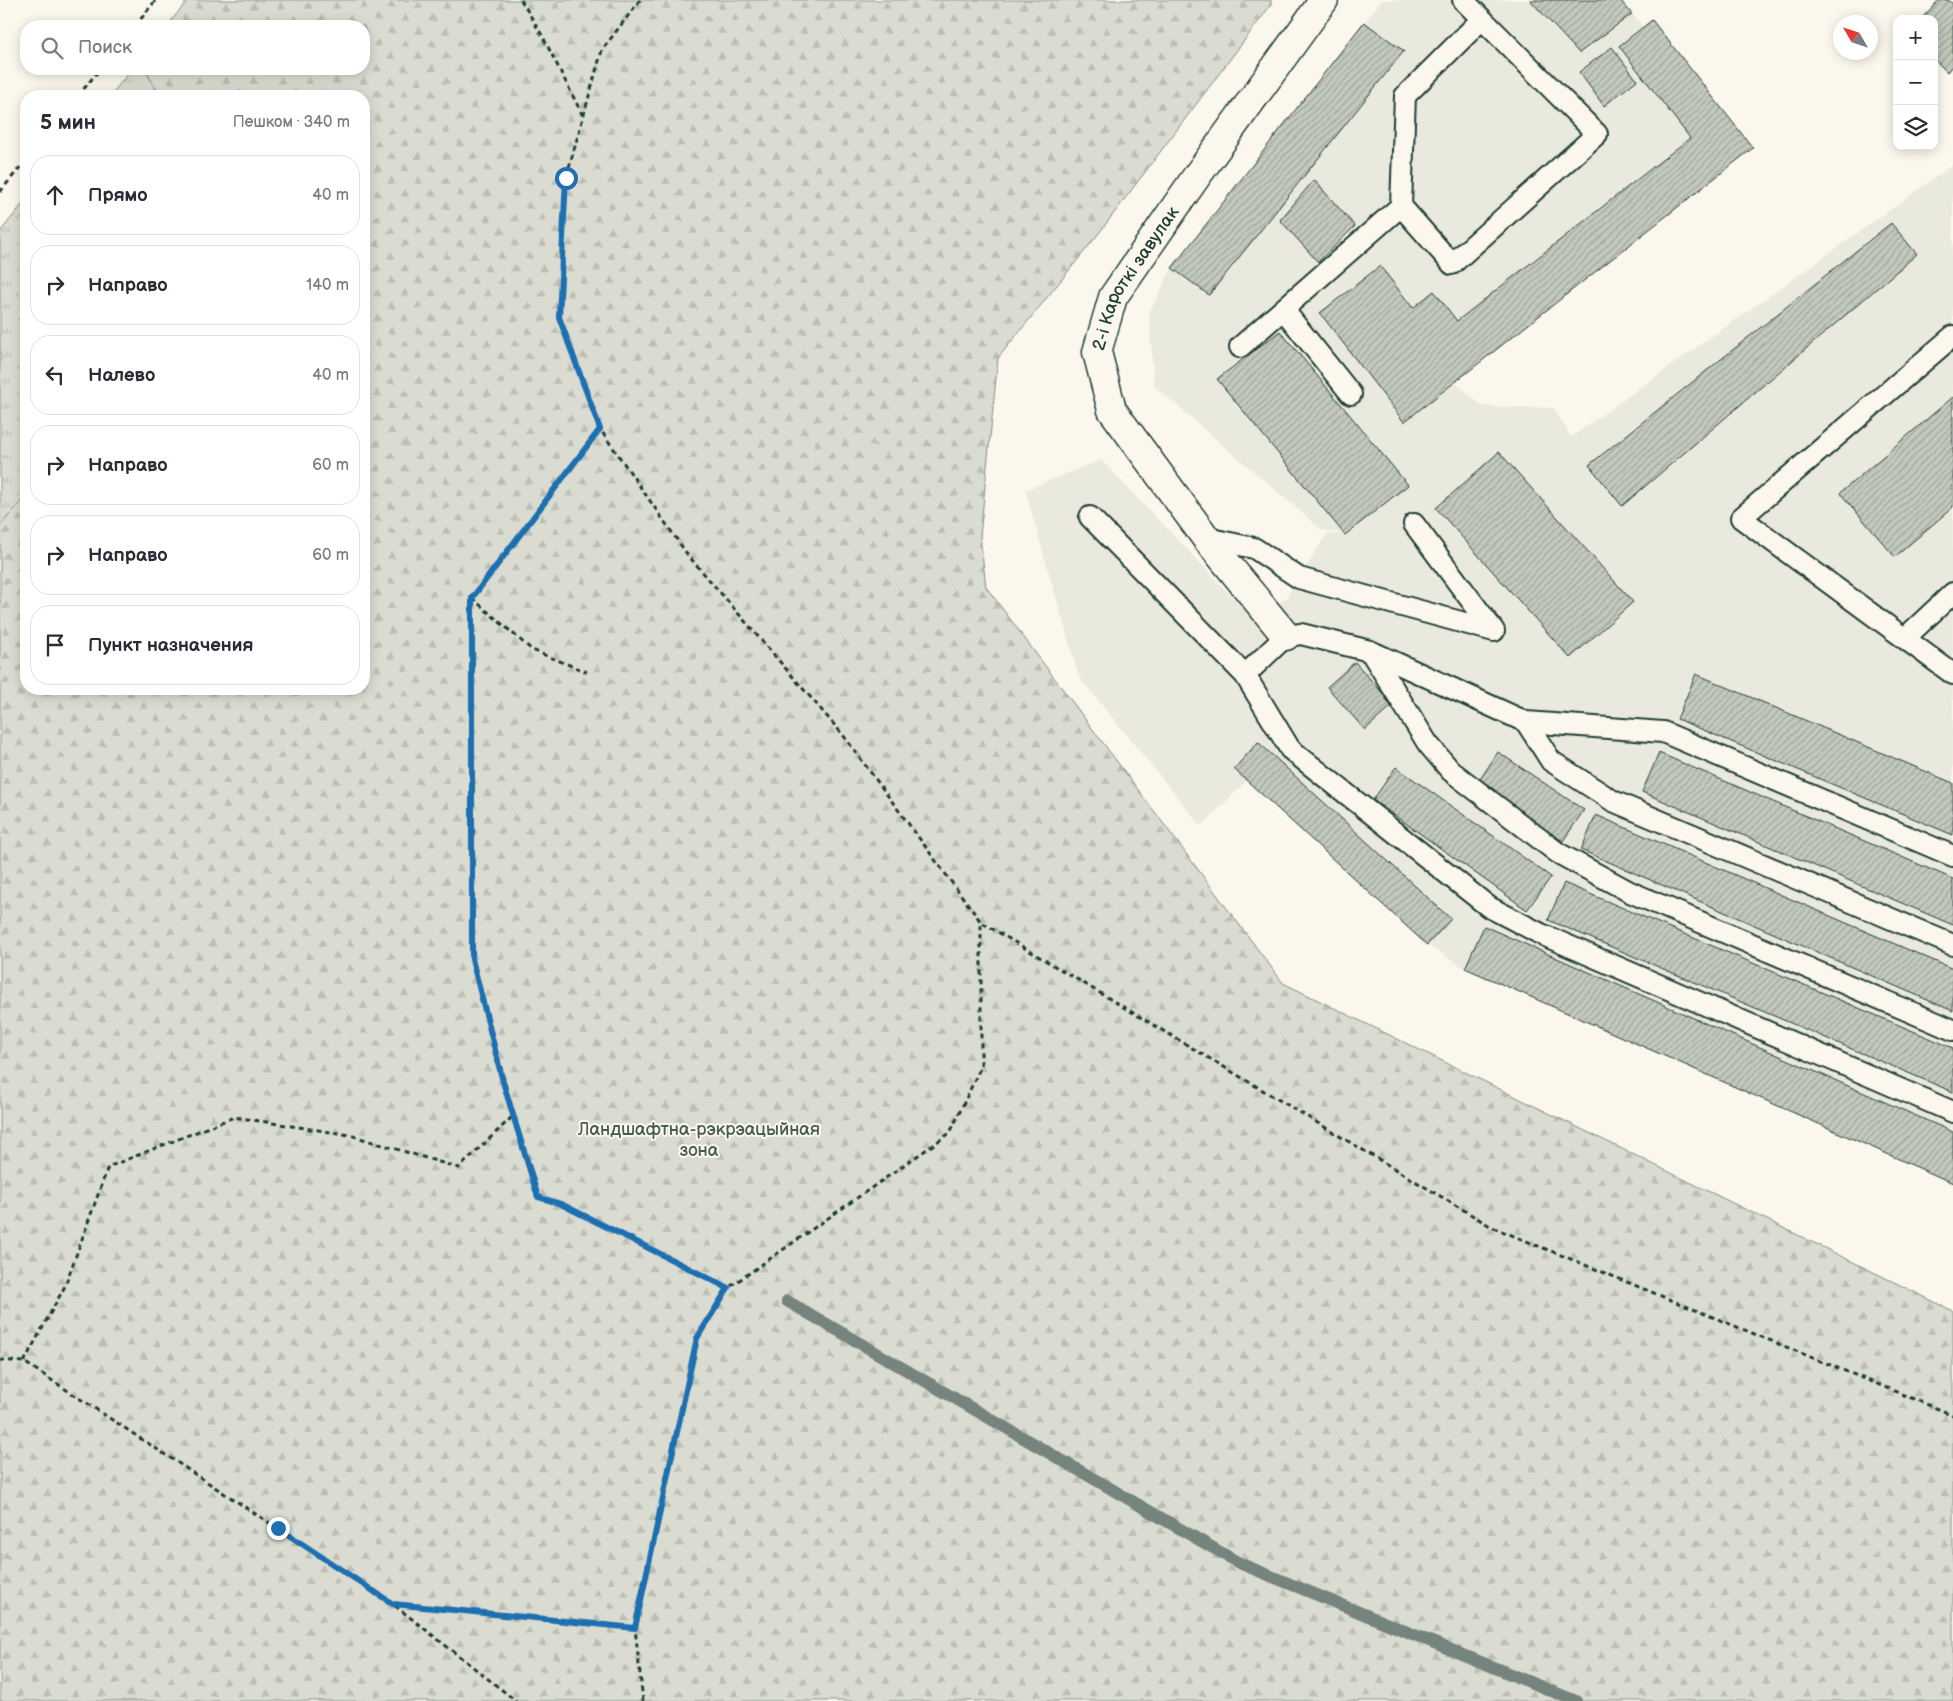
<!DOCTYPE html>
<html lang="ru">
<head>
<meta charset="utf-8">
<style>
  :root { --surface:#fff; --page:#f2f2f3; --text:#2b2b33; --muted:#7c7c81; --line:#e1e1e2 }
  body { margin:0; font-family:"Balsamiq Sans",sans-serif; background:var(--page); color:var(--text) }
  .controls { position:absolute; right:15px; top:15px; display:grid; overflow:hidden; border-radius:10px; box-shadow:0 2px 12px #0003 }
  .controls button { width:45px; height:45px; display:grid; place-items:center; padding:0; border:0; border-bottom:1px solid var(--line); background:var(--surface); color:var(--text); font:25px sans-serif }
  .compass { position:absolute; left:1833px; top:15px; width:45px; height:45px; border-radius:50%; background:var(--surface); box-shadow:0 2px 12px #0003; rotate:309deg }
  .stop { position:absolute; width:15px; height:15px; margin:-11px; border:4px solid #1f6fb2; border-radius:50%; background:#fff }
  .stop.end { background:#1f6fb2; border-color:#fff; box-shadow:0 1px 5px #0008 }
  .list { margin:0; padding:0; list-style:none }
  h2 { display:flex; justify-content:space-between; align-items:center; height:65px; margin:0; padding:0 20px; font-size:21px }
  h2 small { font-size:16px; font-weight:400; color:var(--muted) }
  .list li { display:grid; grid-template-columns:32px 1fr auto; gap:15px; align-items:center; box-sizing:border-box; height:80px; margin:0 10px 10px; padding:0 10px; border:1px solid var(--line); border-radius:20px }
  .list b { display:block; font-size:19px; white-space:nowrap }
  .list em { font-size:16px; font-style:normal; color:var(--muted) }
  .icon { flex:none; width:28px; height:28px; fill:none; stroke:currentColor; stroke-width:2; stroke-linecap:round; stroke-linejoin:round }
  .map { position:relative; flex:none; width:1953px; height:1701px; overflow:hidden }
  .search { position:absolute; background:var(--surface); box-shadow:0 2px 12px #0003; left:20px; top:20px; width:350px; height:55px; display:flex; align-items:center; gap:12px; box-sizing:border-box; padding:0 18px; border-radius:20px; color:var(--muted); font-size:19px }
  .panel { position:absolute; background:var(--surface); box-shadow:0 2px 12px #0003; left:20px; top:90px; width:350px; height:605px; border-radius:20px }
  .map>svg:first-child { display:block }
  .built { fill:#eae9de }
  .grass { fill:url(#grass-tufts); stroke:#7d8c82 }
  .forest { fill:url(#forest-firs); stroke:#7d8c82 }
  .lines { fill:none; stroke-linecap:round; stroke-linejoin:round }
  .stream { stroke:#74847b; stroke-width:12 }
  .building { fill:url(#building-hatch); stroke:#1f3d34 }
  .service-casing { stroke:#1f3d34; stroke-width:24 }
  .minor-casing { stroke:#1f3d34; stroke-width:31 }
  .path { stroke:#1f3d34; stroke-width:3; stroke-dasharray:5 4; stroke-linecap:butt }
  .service { stroke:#fbf7ec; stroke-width:20 }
  .minor { stroke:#fbf7ec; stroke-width:28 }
  .route { stroke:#1f6fb2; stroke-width:6 }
  .labels { text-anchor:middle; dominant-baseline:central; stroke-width:4; stroke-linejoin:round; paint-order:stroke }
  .street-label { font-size:18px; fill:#1f3d34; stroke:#fbf7ec }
  .park-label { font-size:18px; fill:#455d53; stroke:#fbf7ec }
</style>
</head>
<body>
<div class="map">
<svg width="1953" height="1701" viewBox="0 0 1953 1701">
  <defs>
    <pattern id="grass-tufts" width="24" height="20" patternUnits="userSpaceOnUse" patternTransform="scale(1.25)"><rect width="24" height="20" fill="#dbdcd1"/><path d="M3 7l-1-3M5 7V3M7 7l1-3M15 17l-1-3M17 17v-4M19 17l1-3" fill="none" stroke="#bcbeb4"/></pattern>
    <pattern id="forest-firs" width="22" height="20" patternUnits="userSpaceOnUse" patternTransform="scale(1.25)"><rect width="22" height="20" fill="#dbdcd1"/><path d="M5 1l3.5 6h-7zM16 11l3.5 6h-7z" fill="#bcbeb4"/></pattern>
    <pattern id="building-hatch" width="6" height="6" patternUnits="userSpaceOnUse" patternTransform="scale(1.25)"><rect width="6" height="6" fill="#c4c9be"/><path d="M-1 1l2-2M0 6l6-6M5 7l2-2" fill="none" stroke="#9fa49b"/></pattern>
  </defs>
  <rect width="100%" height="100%" fill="#fbf7ec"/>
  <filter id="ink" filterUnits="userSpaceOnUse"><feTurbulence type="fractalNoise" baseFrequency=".02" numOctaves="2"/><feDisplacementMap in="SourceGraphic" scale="10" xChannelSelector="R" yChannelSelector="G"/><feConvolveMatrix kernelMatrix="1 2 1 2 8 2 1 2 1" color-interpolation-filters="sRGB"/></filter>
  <g filter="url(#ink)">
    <!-- built -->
    <path class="built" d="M1382,0H1620L1643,27L1652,20L1753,148L1455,382L1482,406L1554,408L1571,437L1953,165V1183L1465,968L1427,945L1247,781L1201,826L1079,677L1025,490L1101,460L1254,619L1286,598L1327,534H1341L1322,530L1154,386L1149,313L1172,268Z"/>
    <!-- grass -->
    <path class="grass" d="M132,69H145L160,96H110Z
      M26,200V496L0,526V232Z"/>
    <!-- forest -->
    <path class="forest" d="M188,0H1271V5L1096,237L998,358L980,536L986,587L1283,983L1953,1311V1701H0V526L26,496V689H364V96H160L145,69H364V26H167Z"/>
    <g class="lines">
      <!-- stream -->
      <path class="stream" d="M787,1301L1239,1563L1576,1701"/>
    </g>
    <!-- building -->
    <path class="building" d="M1530,0H1620L1632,14L1579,53Z
      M1939,0H1948L1953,4V65L1947,72L1934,59V19H1921Z
      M1652,20L1753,148L1404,422L1320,313L1380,266L1413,308L1434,291L1457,321L1690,138L1619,46Z
      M1364,22L1404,51L1209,295L1172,268Z
      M1612,47L1637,80L1604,106L1579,72Z
      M1314,180L1355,226L1318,262L1280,220Z
      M1891,223L1917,254L1622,506L1589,465Z
      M1280,331L1408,485L1345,535L1217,379Z
      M1953,397V507L1895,557L1840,493Z
      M1499,452L1633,602L1570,658L1436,508Z
      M1355,662L1393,705L1365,730L1327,687Z
      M1696,674L1953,783V835L1677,719Z
      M1258,742L1451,919L1427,945L1234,769Z
      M1498,752L1584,810L1563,841L1477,784Z
      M1659,753L1953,879V925L1642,792Z
      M1396,767L1551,877L1527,910L1373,800Z
      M1596,815L1953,969V1011L1581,850Z
      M1564,883L1953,1048V1092L1548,920Z
      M1484,926L1953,1132V1183L1465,968Z"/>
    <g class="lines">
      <!-- service casing -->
      <g class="service-casing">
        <path id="service" d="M1401,206L1405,96L1482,19
          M1283,309L1351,394
          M1953,336L1741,518L1953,674
          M1240,347L1401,206L1452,264L1597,134L1463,0
          M1090,517L1245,675L1290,749L1489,907L1541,934L1953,1112
          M1206,538L1254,548L1299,578L1494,631L1414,524
          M1905,638L1953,593
          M1370,651L1428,744L1451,771L1558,853L1630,892L1953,1030
          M1245,675L1286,636L1301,634L1370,651L1526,722L1663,732L1953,856
          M1526,722L1551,761L1613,801L1953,945"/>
      </g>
      <!-- minor casing -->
      <g class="minor-casing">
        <g id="minor">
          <path id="s1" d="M1286,636L1206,538L1112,410L1097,352L1113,297L1194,180L1324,0"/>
        </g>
      </g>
      <!-- path -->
      <path class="path" d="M521,0L543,37L583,116
        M640,0L602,50L566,178L559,317L600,429L687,554L843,735L981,922L1492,1227L1953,1415
        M135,26L156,0
        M78,96L100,69
        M0,192L26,160
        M600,429L472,598V959L513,1116L538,1197L561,1204L728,1288
        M472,598L532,650L587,672
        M0,1360L24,1362L393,1604L516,1701
        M24,1362L65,1286L108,1167L234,1117L350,1135L459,1168L513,1116
        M394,1604L635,1628
        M643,1701L635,1628L697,1339L728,1288L950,1133L981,1066V922"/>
      <!-- service -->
      <use href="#service" class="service"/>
      <!-- minor -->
      <use href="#minor" class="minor"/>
    </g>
  </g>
  <g class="lines" filter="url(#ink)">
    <!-- route -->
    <path class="route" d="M278,1528L393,1604L635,1628L697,1338L728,1288L561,1204L538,1197L503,1082L472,959V598L600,429L559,317L566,178"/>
  </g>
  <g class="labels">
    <!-- street labels -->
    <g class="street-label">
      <text stroke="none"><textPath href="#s1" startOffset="429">2-і Кароткі завулак</textPath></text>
    </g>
    <!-- park labels -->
    <g class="park-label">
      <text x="699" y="1129">Ландшафтна-рэкрэацыйная<tspan x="699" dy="21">зона</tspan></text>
    </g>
  </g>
</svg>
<div class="controls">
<button>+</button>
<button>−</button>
<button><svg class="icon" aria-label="layers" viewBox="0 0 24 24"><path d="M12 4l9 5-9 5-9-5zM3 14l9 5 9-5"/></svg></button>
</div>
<svg class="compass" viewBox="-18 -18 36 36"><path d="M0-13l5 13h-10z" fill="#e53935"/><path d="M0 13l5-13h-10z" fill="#7c7c81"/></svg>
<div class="stop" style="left:566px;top:178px"></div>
<div class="stop end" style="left:278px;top:1528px"></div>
<div class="search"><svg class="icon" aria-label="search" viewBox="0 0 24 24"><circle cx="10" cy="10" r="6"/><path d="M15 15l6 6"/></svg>Поиск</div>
<section class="panel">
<h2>5 мин<small>Пешком · 340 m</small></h2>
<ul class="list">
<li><svg class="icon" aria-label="ahead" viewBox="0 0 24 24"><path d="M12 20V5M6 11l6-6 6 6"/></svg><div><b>Прямо</b></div><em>40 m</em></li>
<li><svg class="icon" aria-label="right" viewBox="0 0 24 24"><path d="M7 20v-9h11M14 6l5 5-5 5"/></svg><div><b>Направо</b></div><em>140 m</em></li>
<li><svg class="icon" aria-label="left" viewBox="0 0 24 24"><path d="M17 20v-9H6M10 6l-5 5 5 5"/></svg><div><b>Налево</b></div><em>40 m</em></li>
<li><svg class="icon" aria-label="right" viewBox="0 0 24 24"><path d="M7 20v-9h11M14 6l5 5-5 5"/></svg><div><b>Направо</b></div><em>60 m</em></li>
<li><svg class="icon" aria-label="right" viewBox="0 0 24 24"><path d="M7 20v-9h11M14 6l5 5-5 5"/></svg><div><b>Направо</b></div><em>60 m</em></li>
<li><svg class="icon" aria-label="arrive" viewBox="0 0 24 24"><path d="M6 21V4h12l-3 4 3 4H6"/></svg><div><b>Пункт назначения</b></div></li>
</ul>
</section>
</div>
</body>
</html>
